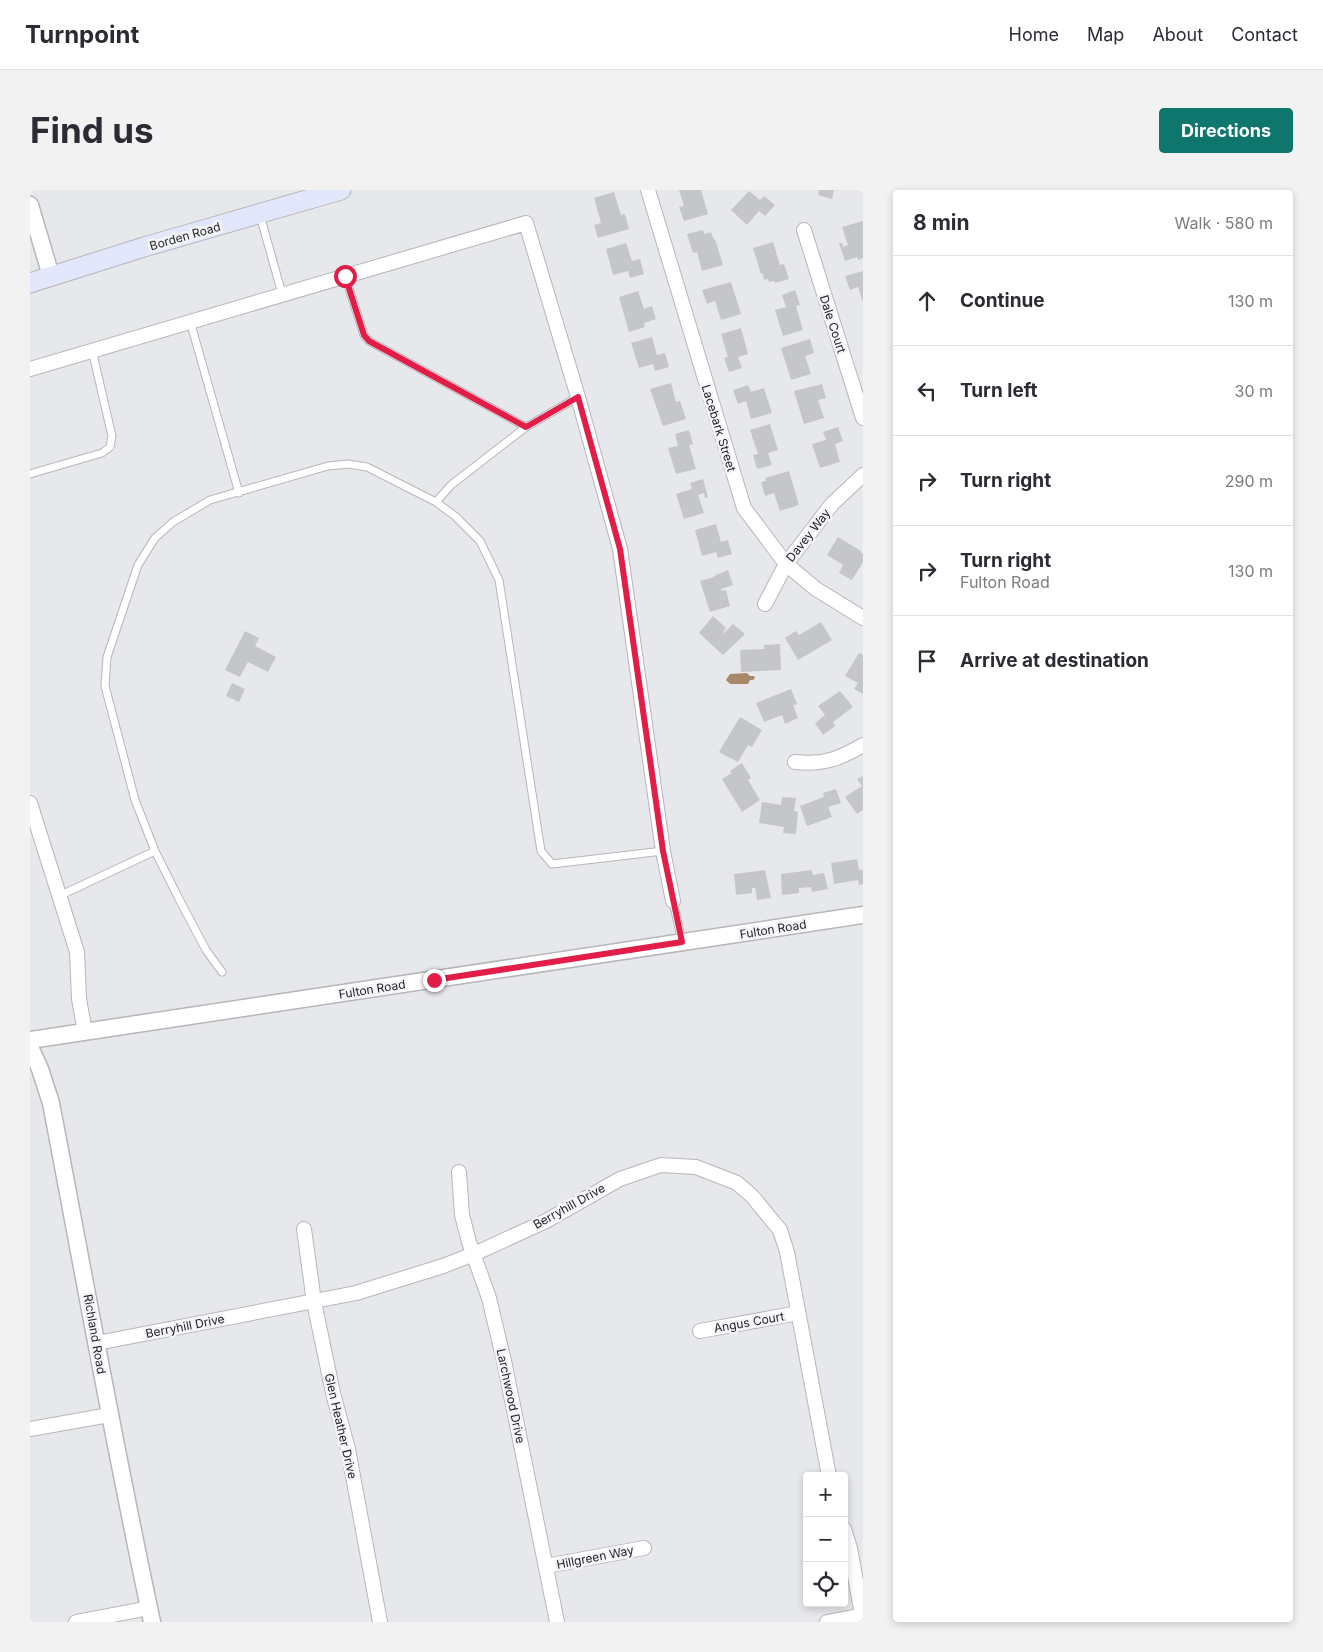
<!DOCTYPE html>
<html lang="en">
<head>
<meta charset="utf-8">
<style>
  :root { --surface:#fff; --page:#f2f2f3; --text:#2b2b33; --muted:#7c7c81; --line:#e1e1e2; --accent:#0f766e }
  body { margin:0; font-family:Inter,sans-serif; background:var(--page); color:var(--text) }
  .controls { position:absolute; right:15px; bottom:15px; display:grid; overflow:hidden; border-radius:5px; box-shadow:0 2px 8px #0003 }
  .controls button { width:45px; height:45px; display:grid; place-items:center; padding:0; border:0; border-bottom:1px solid var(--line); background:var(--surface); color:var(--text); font:25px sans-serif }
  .stop { position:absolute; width:15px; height:15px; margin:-11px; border:4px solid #e11d48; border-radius:50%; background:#fff }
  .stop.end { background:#e11d48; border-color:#fff; box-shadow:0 1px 5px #0008 }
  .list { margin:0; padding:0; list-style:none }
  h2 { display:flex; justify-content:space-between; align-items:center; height:65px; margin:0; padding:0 20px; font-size:21px }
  h2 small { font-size:16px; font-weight:400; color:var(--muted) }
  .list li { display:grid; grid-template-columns:32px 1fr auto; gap:15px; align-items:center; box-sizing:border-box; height:90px; padding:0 20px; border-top:1px solid var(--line) }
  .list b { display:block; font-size:19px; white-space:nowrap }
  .list p { margin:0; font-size:16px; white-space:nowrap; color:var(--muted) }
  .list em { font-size:16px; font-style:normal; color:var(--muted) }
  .icon { flex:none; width:28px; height:28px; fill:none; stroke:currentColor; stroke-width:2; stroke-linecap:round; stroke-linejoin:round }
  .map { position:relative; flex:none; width:833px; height:1432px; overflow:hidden; border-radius:5px }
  header { display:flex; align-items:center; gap:30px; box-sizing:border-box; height:70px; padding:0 25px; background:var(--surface); border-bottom:1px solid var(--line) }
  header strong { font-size:24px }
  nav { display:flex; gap:28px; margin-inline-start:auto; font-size:18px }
  .intro { display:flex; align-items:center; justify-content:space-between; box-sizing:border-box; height:120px; padding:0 30px }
  h1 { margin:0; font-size:35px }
  .button { padding:12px 22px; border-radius:5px; background:var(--accent); color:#fff; font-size:18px; font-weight:700 }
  main { display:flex; gap:30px; padding:0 30px }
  aside { flex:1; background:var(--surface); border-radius:5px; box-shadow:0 2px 8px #0003 }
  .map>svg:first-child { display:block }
  .water { fill:#a78867 }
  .building { fill:#c5c6c9 }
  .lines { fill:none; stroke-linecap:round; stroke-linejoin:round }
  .service-casing { stroke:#b6b7ba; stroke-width:9 }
  .minor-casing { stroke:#b6b7ba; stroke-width:16 }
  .tertiary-casing { stroke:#b6b7ba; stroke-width:19 }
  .secondary-casing { stroke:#b6b7ba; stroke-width:21 }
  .service { stroke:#fff; stroke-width:7 }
  .minor { stroke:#fff; stroke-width:14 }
  .tertiary { stroke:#fff; stroke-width:16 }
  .secondary { stroke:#e2e7fb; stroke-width:19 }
  .route { stroke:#e11d48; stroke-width:6 }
  .labels { text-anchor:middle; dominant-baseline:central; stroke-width:5; stroke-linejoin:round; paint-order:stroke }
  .street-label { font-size:12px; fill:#1f1f20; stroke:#f4f5f9 }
</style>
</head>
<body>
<header>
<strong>Turnpoint</strong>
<nav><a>Home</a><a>Map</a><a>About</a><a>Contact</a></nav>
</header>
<div class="intro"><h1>Find us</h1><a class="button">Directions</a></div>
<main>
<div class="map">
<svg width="833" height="1432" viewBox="0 0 833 1432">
  <rect width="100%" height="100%" fill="#e7e8eb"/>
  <!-- water -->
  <path class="water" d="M717,483L720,486H724L725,488L723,490H720L718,494H700L696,490L700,484Z"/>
  <!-- building -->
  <path class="building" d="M649,0H671L678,24L654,31L649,17L654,16Z
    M789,0H804L802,9L788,5Z
    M719,1L730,10L734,6L745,15L735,26L729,21L717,35L701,20Z
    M584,2L591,25L595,24L599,39L568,48L564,35L571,33L564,8Z
    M833,31V68L828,70L827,67L815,71L809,53H812L813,57L818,55L812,37Z
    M673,40L674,44L681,42L684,50L685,49L693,75L672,81L667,62L663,63L657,44Z
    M743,52L750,75L754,74L759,89L745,93L744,91L739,92L738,89L734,90L733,84H731L723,58Z
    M596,53L602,71L610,69L614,84L600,88L598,81L583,85L576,59Z
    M833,81V112L828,97L820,100L815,86Z
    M701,92L711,124L691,130L685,111L677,114L672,100Z
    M765,100L770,115L766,116L773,140L753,146L745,120L756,117L752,105Z
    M608,101L614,119L622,116L626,129L614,133L615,137L599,142L589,107Z
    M711,138L718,164L708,167L712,178L699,182L694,168L698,167L691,144Z
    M622,147L627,165L635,163L639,177L625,181L623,174L609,178L601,153Z
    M780,149L784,163L775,166L781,184L761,190L751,158Z
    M641,193L646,212L650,211L656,229L633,236L620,199Z
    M792,194L796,208L788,210L794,228L774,234L764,201Z
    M718,195L721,202L734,198L742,223L721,229L716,211L708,214L703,200Z
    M740,234L748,260L738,263L742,275L727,279L723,265L728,264L720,240Z
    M808,237L813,251L805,254L810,272L790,278L782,254L796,250L793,242Z
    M659,240L663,254L659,255L666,279L646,284L638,258L648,256L645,244Z
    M759,281L769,315L750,321L744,303L735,306L731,292L736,291L735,288Z
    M673,289L678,307L675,308L674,303L668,305L674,323L654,329L646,304L662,299L660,293Z
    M686,334L691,352L698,350L702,364L688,368L686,362L672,366L665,340Z
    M808,347L831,361L830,362L833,364V372L822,390L809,383L813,375L797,365Z
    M698,380L703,395L691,399V401L696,400L700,416L680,422L670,391L684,387V386Z
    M683,426L696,438L693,442L694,443L703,434L715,444L693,465L669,443Z
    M791,432L802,450L768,470L755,448L766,441L769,445Z
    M215,441L229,448L225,456L246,467L238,482L218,472L210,487L195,480Z
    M750,454L751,480L711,482L710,460L734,459V455Z
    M829,463L833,465V504L824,499L828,493L815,486Z
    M202,493L215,499L209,512L196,506Z
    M761,499L767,514L763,515L768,528L755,534L752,525L734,532L726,513Z
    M810,501L823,517L803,532L805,536L793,545L785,533L795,525L788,516Z
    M710,527L732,540L722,557L718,555L708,572L689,562Z
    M712,573L721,588L718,590L730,610L712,622L692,589L702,583L700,581Z
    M833,586V620L827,624L815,607L832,596L827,589Z
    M806,599L811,613L798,617L802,627L777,636L770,616L794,607L793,603Z
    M752,607L766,608L764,621L768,622L766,644L753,643L754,637L729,633L732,612L751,615Z
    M827,669L829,680H833V694L829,695L828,690L804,694L801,673Z
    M735,680L741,708L727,710L725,698H722V703L706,705L704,684Z
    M782,680L783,685L794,683L798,699L782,702L781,697L769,698V703L752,705L751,684Z"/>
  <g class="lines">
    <!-- service casing -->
    <g class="service-casing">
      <path id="service" d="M230,25L252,104
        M315,86L334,145L339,151L496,237L548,207
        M160,131L209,303
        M0,284L72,263L80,257L82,246L62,160
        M406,312L421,295L496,237
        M29,706L125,661
        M643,711L652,752
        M192,782L176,760L149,709L125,661L105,610L75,496L77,467L108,375L125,348L143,332L180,310L298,276L318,274L337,277L406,312L425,326L450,351L469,390L511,661L522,674L633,661"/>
    </g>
    <!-- minor casing -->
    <g class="minor-casing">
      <path id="minor" d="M618,0L714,318L756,374L786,399L833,428
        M774,40L833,228
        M0,179L496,33L548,207L590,359L633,661L643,711
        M735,414L756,374L802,314L833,285
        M765,572C794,575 809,569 833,555
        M0,613L47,762L49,809L55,842
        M429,982L432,1025L439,1052L459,1108L474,1171L527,1432
        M274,1039L284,1112L303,1203L318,1259L350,1432
        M670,1141L768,1123
        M67,1153L326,1103L413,1076L444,1064L516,1031L590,989L631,975L666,977L707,993L722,1006L750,1040L757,1062L799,1286
        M0,1239L79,1225
        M814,1339L820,1358L832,1425
        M516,1376L614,1358
        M46,1432L119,1418
        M797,1432L833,1425"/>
    </g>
    <!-- tertiary casing -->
    <g class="tertiary-casing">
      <path id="tertiary" d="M0,15L21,86
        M0,850L833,725
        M0,857L10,879L21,913C54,1086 85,1260 122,1432"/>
    </g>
    <!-- secondary casing -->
    <g class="secondary-casing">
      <path id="secondary" d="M0,93L114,57L311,0"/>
    </g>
    <!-- service -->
    <use href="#service" class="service"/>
    <!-- minor -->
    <use href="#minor" class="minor"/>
    <!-- tertiary -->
    <use href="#tertiary" class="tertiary"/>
    <!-- secondary -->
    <use href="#secondary" class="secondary"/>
  </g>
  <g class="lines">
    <!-- route -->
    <path class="route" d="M315,86L334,145L339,151L496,237L548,207L590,359L633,661L652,752L404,790"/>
  </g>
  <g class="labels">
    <!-- street labels -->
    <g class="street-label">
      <text transform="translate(155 46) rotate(-16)">Borden Road</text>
      <text transform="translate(803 134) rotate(72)">Dale Court</text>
      <text transform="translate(689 238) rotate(73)">Lacebark Street</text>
      <text transform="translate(778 345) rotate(-52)">Davey Way</text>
      <text transform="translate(743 739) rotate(-9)">Fulton Road</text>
      <text transform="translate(342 799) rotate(-9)">Fulton Road</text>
      <text transform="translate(539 1016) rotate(-29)">Berryhill Drive</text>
      <text transform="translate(719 1132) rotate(-10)">Angus Court</text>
      <text transform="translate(155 1136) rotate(-11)">Berryhill Drive</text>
      <text transform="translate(65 1144) rotate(80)">Richland Road</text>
      <text transform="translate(481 1206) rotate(78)">Larchwood Drive</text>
      <text transform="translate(311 1236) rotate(77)">Glen Heather Drive</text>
      <text transform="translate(565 1367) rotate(-11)">Hillgreen Way</text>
    </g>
  </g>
</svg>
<div class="controls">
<button>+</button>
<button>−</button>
<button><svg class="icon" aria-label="locate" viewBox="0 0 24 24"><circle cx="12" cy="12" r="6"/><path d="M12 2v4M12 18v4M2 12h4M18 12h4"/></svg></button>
</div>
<div class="stop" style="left:315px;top:86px"></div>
<div class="stop end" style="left:404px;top:790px"></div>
</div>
<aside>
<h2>8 min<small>Walk · 580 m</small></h2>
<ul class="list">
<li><svg class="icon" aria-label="ahead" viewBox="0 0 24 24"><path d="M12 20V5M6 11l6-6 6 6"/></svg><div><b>Continue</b></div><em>130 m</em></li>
<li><svg class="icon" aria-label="left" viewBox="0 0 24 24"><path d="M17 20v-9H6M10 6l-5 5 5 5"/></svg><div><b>Turn left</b></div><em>30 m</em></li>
<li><svg class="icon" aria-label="right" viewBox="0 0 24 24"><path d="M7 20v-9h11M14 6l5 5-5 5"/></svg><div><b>Turn right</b></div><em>290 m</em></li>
<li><svg class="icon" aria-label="right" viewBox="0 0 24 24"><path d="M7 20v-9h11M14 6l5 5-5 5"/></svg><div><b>Turn right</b><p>Fulton Road</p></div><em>130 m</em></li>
<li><svg class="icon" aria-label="arrive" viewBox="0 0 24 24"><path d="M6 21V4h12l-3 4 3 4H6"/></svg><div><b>Arrive at destination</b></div></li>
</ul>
</aside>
</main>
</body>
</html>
